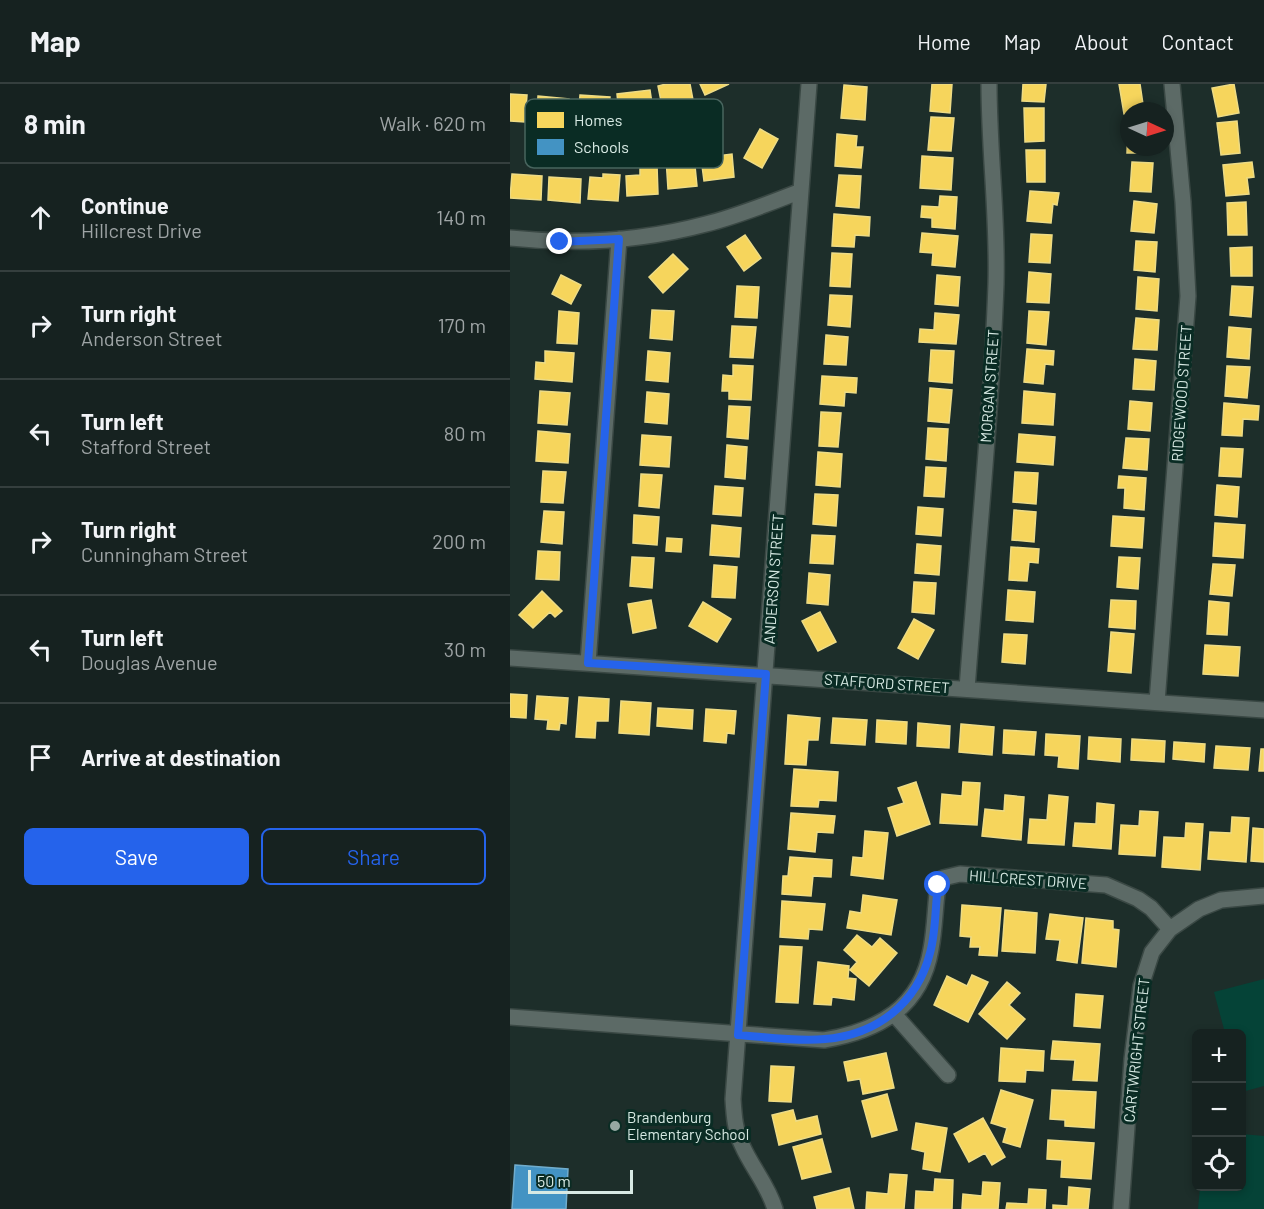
<!DOCTYPE html>
<html lang="en">
<head>
<meta charset="utf-8">
<style>
  :root { --surface:#162220; --page:#1f2a29; --text:#f1f3f6; --muted:#9ea4a5; --line:#353f3e; --accent:#2563eb }
  body { margin:0; font-family:Barlow,sans-serif; background:var(--page); color:var(--text) }
  .controls { position:absolute; right:18px; bottom:18px; display:grid; overflow:hidden; border-radius:9px; box-shadow:0 3px 9px #0003 }
  .controls button { width:54px; height:54px; display:grid; place-items:center; padding:0; border:0; border-bottom:2px solid var(--line); background:var(--surface); color:var(--text); font:30px sans-serif }
  .compass { position:absolute; left:610px; top:18px; width:54px; height:54px; border-radius:50%; background:var(--surface); box-shadow:0 3px 9px #0003; rotate:94deg }
  .scale { position:absolute; left:18px; bottom:15px; width:105px; box-sizing:border-box; padding-left:6px; border:3px solid #d8eae4; border-top:0; font-size:16px; line-height:21px; white-space:nowrap; color:#d8eae4; -webkit-text-stroke:4px #0a2c24; paint-order:stroke }
  .stop { position:absolute; width:18px; height:18px; margin:-14px; border:4px solid #2563eb; border-radius:50%; background:#fff }
  .stop.end { background:#2563eb; border-color:#fff; box-shadow:0 2px 6px #0008 }
  .list { margin:0; padding:0; list-style:none }
  h2 { display:flex; justify-content:space-between; align-items:center; height:78px; margin:0; padding:0 24px; font-size:26px }
  h2 small { font-size:20px; font-weight:400; color:var(--muted) }
  .list li { display:grid; grid-template-columns:39px 1fr auto; gap:18px; align-items:center; box-sizing:border-box; height:108px; padding:0 24px; border-top:2px solid var(--line) }
  .list b { display:block; font-size:22px; white-space:nowrap }
  .list p { margin:0; font-size:20px; white-space:nowrap; color:var(--muted) }
  .list em { font-size:20px; font-style:normal; color:var(--muted) }
  .actions { display:flex; gap:12px; padding:18px 24px }
  .actions a { flex:1; padding:14px 0; border:2px solid var(--accent); border-radius:9px; text-align:center; font-size:21px; color:var(--accent) }
  .actions .main { background:var(--accent); color:#fff }
  .icon { flex:none; width:33px; height:33px; fill:none; stroke:currentColor; stroke-width:2; stroke-linecap:round; stroke-linejoin:round }
  .map { position:relative; flex:none; width:754px; height:1125px; overflow:hidden }
  header { display:flex; align-items:center; gap:36px; box-sizing:border-box; height:84px; padding:0 30px; background:var(--surface); border-bottom:2px solid var(--line) }
  header strong { font-size:28px }
  nav { display:flex; gap:33px; margin-inline-start:auto; font-size:21px }
  main { display:flex }
  aside { flex:1; background:var(--surface) }
  .map>svg:first-child { display:block }
  .green { fill:#054337 }
  .homes { fill:#f6d55c; stroke:#eddb85; stroke-width:1.5 }
  .schools { fill:#4393c3; stroke:#70adcd; stroke-width:1.5 }
  .lines { fill:none; stroke-linecap:round; stroke-linejoin:round }
  .minor-casing { stroke:#3a4844; stroke-width:18 }
  .minor { stroke:#5c6a66; stroke-width:15 }
  .route { stroke:#2563eb; stroke-width:8 }
  .poi-dot { fill:#97a8a3; stroke:#0a2c24; stroke-width:2 }
  .labels { text-anchor:middle; dominant-baseline:central; stroke-width:6; stroke-linejoin:round; paint-order:stroke }
  .street-label { font-size:15px; fill:#d8eae4; stroke:#0a2c24 }
  .poi-label { font-size:15px; fill:#d8eae4; stroke:#0a2c24; text-anchor:start }
  .key { fill:#0a2c24; stroke:#48655e; stroke-width:1.5 }
  .key-label { font-size:16px; fill:#d8eae4 }
</style>
</head>
<body>
<header>
<strong>Map</strong>
<nav><a>Home</a><a>Map</a><a>About</a><a>Contact</a></nav>
</header>
<main>
<aside>
<h2>8 min<small>Walk · 620 m</small></h2>
<ul class="list">
<li><svg class="icon" aria-label="ahead" viewBox="0 0 24 24"><path d="M12 20V5M6 11l6-6 6 6"/></svg><div><b>Continue</b><p>Hillcrest Drive</p></div><em>140 m</em></li>
<li><svg class="icon" aria-label="right" viewBox="0 0 24 24"><path d="M7 20v-9h11M14 6l5 5-5 5"/></svg><div><b>Turn right</b><p>Anderson Street</p></div><em>170 m</em></li>
<li><svg class="icon" aria-label="left" viewBox="0 0 24 24"><path d="M17 20v-9H6M10 6l-5 5 5 5"/></svg><div><b>Turn left</b><p>Stafford Street</p></div><em>80 m</em></li>
<li><svg class="icon" aria-label="right" viewBox="0 0 24 24"><path d="M7 20v-9h11M14 6l5 5-5 5"/></svg><div><b>Turn right</b><p>Cunningham Street</p></div><em>200 m</em></li>
<li><svg class="icon" aria-label="left" viewBox="0 0 24 24"><path d="M17 20v-9H6M10 6l-5 5 5 5"/></svg><div><b>Turn left</b><p>Douglas Avenue</p></div><em>30 m</em></li>
<li><svg class="icon" aria-label="arrive" viewBox="0 0 24 24"><path d="M6 21V4h12l-3 4 3 4H6"/></svg><div><b>Arrive at destination</b></div></li>
</ul>
<div class="actions"><a class="main">Save</a><a>Share</a></div>
</aside>
<div class="map">
<svg width="754" height="1125" viewBox="0 0 754 1125">
  <rect width="100%" height="100%" fill="#1d2e2a"/>
  <!-- green -->
  <path class="green" d="M754,895V1002L732,1008V950L715,949L704,908Z
    M732,1050L754,1052V1125H688L690,1103L732,1102Z"/>
  <!-- homes -->
  <path class="homes" d="M156,0H180L183,16L152,22L148,2Z
    M190,0H219L195,11Z
    M422,0H442L440,29L420,27Z
    M513,0H536L534,18L512,17Z
    M609,0H630L634,27H619V30H614Z
    M724,0L729,29L708,33L702,4Z
    M334,1L357,3L355,36L331,34Z
    M140,6L143,26L109,31L107,10Z
    M0,10L17,11L15,38L0,37Z
    M70,11L100,13L99,33L84,32L83,37L68,36Z
    M28,12L59,15L58,33L27,31Z
    M514,24H534V57L515,58Z
    M421,33L444,34L441,67L418,66Z
    M727,37L730,69L711,71L707,39Z
    M618,39L619,63H636V69H617Z
    M250,45L268,55L252,84L234,74Z
    M327,50L347,52L346,63H353L351,84L325,82Z
    M516,66H535V98H517Z
    M222,70L224,93L194,97L191,74Z
    M184,72L187,102L158,105L156,74Z
    M412,72L443,74L441,106L410,104Z
    M622,78L643,79L641,108L620,107Z
    M742,78L744,93L737,94L739,110L716,112L713,81Z
    M147,81L148,110L117,112L116,92L130,91V82Z
    M2,90L32,92L31,116L0,114Z
    M93,90L110,91L108,117L78,115L80,93L93,94Z
    M329,91L351,92L349,124L326,122Z
    M39,93L71,95L70,119L38,116Z
    M520,107L549,109L547,121L543,120L541,139L517,137Z
    M430,112L447,113L445,145L422,143V134L411,133L412,122L429,123Z
    M624,117L647,120L644,149L621,147Z
    M736,118L737,151H718L717,119Z
    M324,130L360,133L359,152L345,151L344,163L322,162Z
    M412,149L448,152L445,183L422,181L423,169L410,168Z
    M521,150L542,151L540,179L519,178Z
    M235,151L251,174L234,187L217,163Z
    M626,157L647,158L645,188L624,186Z
    M742,163V192H721L720,164Z
    M322,169L342,170L340,203L320,202Z
    M163,170L178,185L153,209L139,193Z
    M519,188L541,190L539,219L517,218Z
    M51,191L71,201L61,220L42,210Z
    M427,191L450,193L448,222L425,220Z
    M628,193L649,195L647,227L626,225Z
    M227,202L249,203L247,234L225,233Z
    M722,202L743,203L741,233L720,231Z
    M320,211L342,212L340,243L318,241Z
    M142,226L164,227L162,256L140,254Z
    M49,227L69,229L67,260L47,259Z
    M519,227L539,228L536,261L517,259Z
    M425,229L449,231L446,260L409,258L410,245L424,246Z
    M626,234L649,236L647,266L623,265Z
    M222,242L246,243L243,274L220,273Z
    M719,243L741,245L739,275L717,273Z
    M316,251L338,253L336,281L314,280Z
    M517,265L544,267L543,281L535,280L533,300L514,298Z
    M421,266L444,267L442,299L419,297Z
    M35,267L64,269L62,298L25,295L26,278L35,279Z
    M138,267L160,269L158,298L136,296Z
    M625,275L646,277L644,306L623,305Z
    M223,281L243,282L241,316L219,315V307H212L213,291L223,292Z
    M717,282L740,283L737,314L715,312Z
    M312,292L347,294L346,309L335,308L334,322L310,320Z
    M420,304L442,306L439,339L418,337Z
    M30,307L60,309L57,341L28,339Z
    M514,307L545,310L543,341L512,339Z
    M137,308L159,310L157,340L135,338Z
    M620,317L642,319L640,347L618,345Z
    M714,319L749,322L748,336L733,335L732,352L712,351Z
    M219,322L240,323L238,355L217,353Z
    M311,328L331,329L328,363L309,362Z
    M418,344L438,345L436,377L416,375Z
    M28,347L60,350L58,379L26,377Z
    M509,350L545,353L543,381L507,378Z
    M132,351L161,353L159,383L130,381Z
    M616,354L639,355L637,386L613,384Z
    M217,361L237,363L235,395L215,393Z
    M711,364L733,365L731,393L709,392Z
    M308,368L332,370L330,403L306,401Z
    M416,383L436,384L434,413L414,412Z
    M33,387L56,388L53,419L31,418Z
    M505,388L528,389L526,420L503,418Z
    M131,390L152,391L149,424L129,422Z
    M609,392L636,394L634,426L614,424L615,404H608Z
    M707,401L729,403L727,433L705,431Z
    M205,402L233,404L231,432L203,430Z
    M305,410L328,411L326,442L303,440Z
    M408,423L433,425L431,452L406,450Z
    M504,426L526,428L524,458L502,456Z
    M34,427L54,428L52,460L31,458Z
    M124,431L149,433L147,461L123,459Z
    M603,432L634,434L632,464L601,462Z
    M705,439L735,441L733,474L703,472Z
    M202,441L231,444L229,473L200,471Z
    M302,451L325,452L323,480L300,479Z
    M157,454L172,455L171,468L156,467Z
    M407,460L431,462L429,491L405,489Z
    M501,463L529,465L528,479L519,478L517,497L499,496Z
    M28,467L50,468L49,496L26,495Z
    M122,473L144,474L142,504L120,502Z
    M609,473L630,474L628,505L607,503Z
    M703,480L725,481L722,512L700,510Z
    M204,481L227,483L225,514L202,513Z
    M299,489L320,491L318,521L297,519Z
    M404,498L426,499L424,530L402,528Z
    M498,506L525,508L523,538L496,536Z
    M32,507L52,527L45,533L40,528L23,544L9,531Z
    M141,516L146,544L123,549L118,520Z
    M601,516L626,517L625,545L599,543Z
    M699,517L719,519L717,551L697,550Z
    M193,518L221,535L207,558L179,542Z
    M310,528L326,558L308,567L292,537Z
    M404,535L424,546L408,575L388,564Z
    M601,548L624,550L621,589L598,587Z
    M494,550L517,551L515,580L492,578Z
    M695,561L730,563L728,592L693,590Z
    M0,610L17,611L16,634L0,633Z
    M27,612L58,614L56,640L50,639L49,646L37,645L38,636L25,635Z
    M69,613L99,615L98,637H86L85,654L66,653Z
    M111,617L141,619L139,651L109,649Z
    M148,624L183,626L182,645L147,642Z
    M196,625L226,627L224,650L217,649L216,659L194,657Z
    M278,631L310,634L308,656H298L296,681L275,680Z
    M323,634L357,636L355,661L321,659Z
    M367,636L397,638L396,660L366,658Z
    M408,639L440,642L439,664L407,662Z
    M451,640L484,643L482,671L449,668Z
    M494,646L526,648L524,671L493,669Z
    M536,650L570,652L568,685L548,683L549,672L535,671Z
    M579,653L611,655L610,678L578,675Z
    M622,655L655,657L654,678L621,676Z
    M664,658L695,660L694,678L663,675Z
    M706,662L740,664L738,686L704,684Z
    M751,665H754V687H749Z
    M284,685L328,688L326,717L309,716L308,723L281,722Z
    M406,698L420,740L387,752L378,724L394,719L388,704Z
    M453,698L470,699L467,741L430,739L432,710L452,712Z
    M495,711L514,713L511,756L472,752L475,725L494,727Z
    M539,711L558,713L554,761L518,759L520,735L537,736Z
    M587,719L604,721L601,765L563,762L565,739L586,740Z
    M630,727L648,728L645,772L609,770L611,741L629,742Z
    M281,729L325,732L323,749L307,748L305,768L278,765Z
    M722,733L739,734L736,778L698,775L700,748L721,749Z
    M676,739L693,740L690,786L652,783L654,753L675,754Z
    M743,744L754,745V778L741,777Z
    M355,747L378,749L373,795L341,791L343,773L353,774Z
    M280,773L322,776L321,793L303,792L301,812L272,810L273,792H278Z
    M353,811L387,816L381,851L337,844L340,827L351,829Z
    M272,817L315,820L312,846L299,845L298,855L270,853Z
    M452,821L491,824L487,872L469,871L470,863H460L461,853L450,852Z
    M495,826L527,829L525,869L492,867Z
    M540,830L573,834L567,879L547,876L550,856L536,855Z
    M576,834L603,837V845L609,846L606,883L572,879Z
    M347,851L362,863L370,854L387,869L359,902L340,886L347,878L334,866Z
    M270,862L292,863L288,919L266,918Z
    M308,878L339,882L338,894L346,895L344,916L322,913L321,921L304,920Z
    M462,891L478,898L458,938L424,921L437,892L457,902Z
    M497,898L510,909L499,921L515,935L497,955L469,930Z
    M566,910L593,912L590,944L564,942Z
    M543,957L590,960L587,997L563,996L565,976L541,975Z
    M491,964L534,967L533,987L516,986L515,998L489,997Z
    M376,969L384,1004L353,1010L350,995L338,997L334,978Z
    M261,982L284,983L281,1018L259,1017Z
    M491,1006L523,1016L510,1063L493,1058L497,1044L481,1039Z
    M542,1006L586,1008L584,1044L555,1042V1036L540,1035Z
    M377,1010L387,1046L362,1053L352,1017Z
    M283,1026L286,1037L307,1032L311,1050L269,1061L262,1031Z
    M473,1034L495,1073L482,1081L475,1069L459,1078L444,1050Z
    M406,1039L437,1044L430,1088L413,1085L415,1068L402,1065Z
    M312,1055L321,1088L292,1095L283,1063Z
    M538,1056L584,1059L581,1095L551,1093L552,1076L537,1075Z
    M380,1090L397,1091L394,1125H356L357,1108L378,1110Z
    M425,1095L443,1096L442,1125H405L406,1107L424,1108Z
    M473,1098L490,1099L488,1125H452L453,1110L472,1112Z
    M559,1103L580,1105L578,1125H543V1121L558,1122Z
    M339,1104L344,1125H307L304,1113Z
    M519,1105L536,1106L535,1125H496L497,1119L518,1120Z"/>
  <!-- schools -->
  <path class="schools" d="M5,1081L58,1085L56,1125H2Z"/>
  <g class="lines">
    <!-- minor casing -->
    <g class="minor-casing">
      <path id="minor" d="M0,154C65,161 132,157 196,140C228,132 260,119 291,107
        M0,574L754,626
        M78,579L109,155
        M457,605C467,470 481,335 486,200C488,133 479,67 479,0
        M647,618L678,212L673,118L662,0
        M384,930L438,991
        M0,933L314,956C368,947 411,924 421,865C425,844 425,822 428,801L433,794L450,790L596,801L628,815L641,824L660,845
        M265,1125C258,1101 242,1084 232,1061C225,1047 224,1031 223,1015L299,0
        M611,1125L622,975L631,902L642,868L660,845L689,825L711,816L754,812"/>
    </g>
    <!-- minor -->
    <use href="#minor" class="minor"/>
  </g>
  <g class="lines">
    <!-- route -->
    <path class="route" d="M50,158L109,155L78,579L256,590L228,951C255,953 289,958 315,955C366,951 407,920 420,869C426,848 425,824 428,801"/>
  </g>
  <!-- markers -->
  <circle class="poi-dot" cx="105" cy="1042" r="6"/>
  <g class="labels">
    <!-- street labels -->
    <g class="street-label">
      <text transform="translate(479 302) rotate(-86)">MORGAN STREET</text>
      <text transform="translate(671 309) rotate(-86)">RIDGEWOOD STREET</text>
      <text transform="translate(263 495) rotate(-86)">ANDERSON STREET</text>
      <text transform="translate(377 599) rotate(4)">STAFFORD STREET</text>
      <text transform="translate(518 795) rotate(4)">HILLCREST DRIVE</text>
      <text transform="translate(626 966) rotate(-84)">CARTWRIGHT STREET</text>
    </g>
    <!-- poi labels -->
    <g class="poi-label">
      <text x="117" y="1033">Brandenburg<tspan x="117" dy="17">Elementary School</tspan></text>
    </g>
  </g>
  <!-- legend -->
  <rect x="15" y="15" width="198" height="69" rx="9" class="key"/>
  <rect x="27" y="28" width="27" height="16" fill="#f6d55c"/>
  <rect x="27" y="55" width="27" height="16" fill="#4393c3"/>
  <g class="key-label">
    <text x="64" y="42">Homes</text>
    <text x="64" y="69">Schools</text>
  </g>
</svg>
<div class="controls">
<button>+</button>
<button>−</button>
<button><svg class="icon" aria-label="locate" viewBox="0 0 24 24"><circle cx="12" cy="12" r="6"/><path d="M12 2v4M12 18v4M2 12h4M18 12h4"/></svg></button>
</div>
<svg class="compass" viewBox="-18 -18 36 36"><path d="M0-13l5 13h-10z" fill="#e53935"/><path d="M0 13l5-13h-10z" fill="#9ea4a5"/></svg>
<div class="scale">50 m</div>
<div class="stop" style="left:428px;top:801px"></div>
<div class="stop end" style="left:50px;top:158px"></div>
</div>
</main>
</body>
</html>
